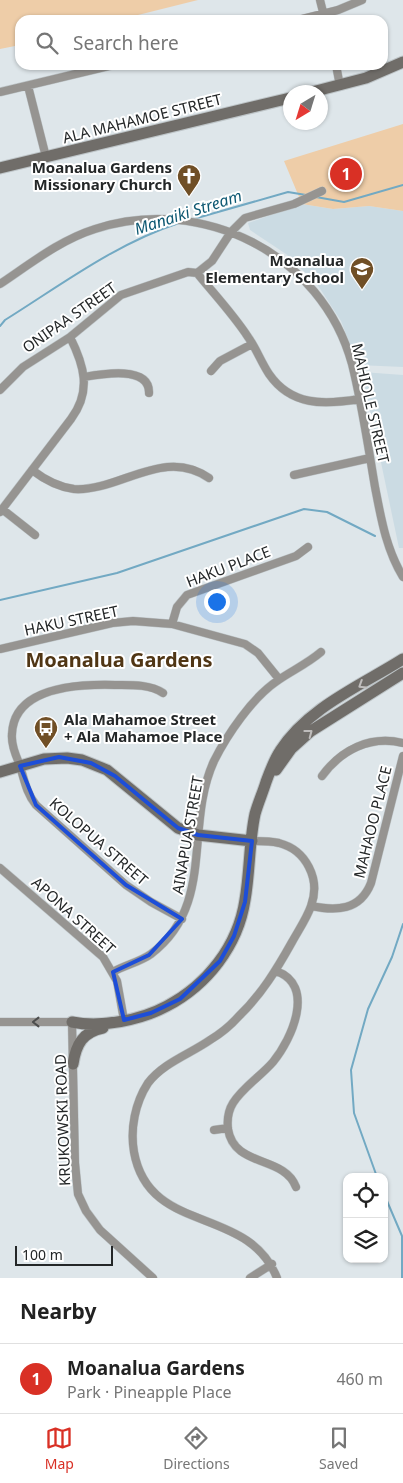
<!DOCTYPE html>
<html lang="en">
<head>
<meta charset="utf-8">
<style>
  :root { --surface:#fff; --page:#f2f2f2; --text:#222; --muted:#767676; --line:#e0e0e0; --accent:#d93025 }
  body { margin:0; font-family:"Noto Sans",sans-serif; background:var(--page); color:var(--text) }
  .controls { position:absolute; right:15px; bottom:15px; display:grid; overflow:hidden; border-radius:10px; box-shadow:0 1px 4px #0004 }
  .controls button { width:45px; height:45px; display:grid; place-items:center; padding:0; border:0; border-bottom:1px solid var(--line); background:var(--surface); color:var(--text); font:25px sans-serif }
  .compass { position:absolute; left:283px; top:85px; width:45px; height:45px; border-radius:50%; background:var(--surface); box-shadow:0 1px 4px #0004; rotate:218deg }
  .scale { position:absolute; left:15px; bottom:12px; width:98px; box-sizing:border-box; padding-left:5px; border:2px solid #242728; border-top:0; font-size:14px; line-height:18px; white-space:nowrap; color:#242728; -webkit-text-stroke:4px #fff; paint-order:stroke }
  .you { position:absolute; left:216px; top:601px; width:18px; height:18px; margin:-12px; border:4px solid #fff; border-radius:50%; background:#1a73e8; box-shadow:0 0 0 8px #1a73e833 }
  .badge { display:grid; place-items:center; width:32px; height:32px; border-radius:50%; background:var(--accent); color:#fff; font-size:16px; font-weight:700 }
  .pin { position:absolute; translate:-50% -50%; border:2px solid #fff; box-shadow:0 1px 5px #0006 }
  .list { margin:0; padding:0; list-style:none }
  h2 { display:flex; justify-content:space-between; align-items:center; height:65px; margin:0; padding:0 20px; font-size:21px }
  h2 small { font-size:16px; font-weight:400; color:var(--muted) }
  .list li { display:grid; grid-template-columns:32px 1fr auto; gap:15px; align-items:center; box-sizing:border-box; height:70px; padding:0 20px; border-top:1px solid var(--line) }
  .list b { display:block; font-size:19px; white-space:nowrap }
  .list p { margin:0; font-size:16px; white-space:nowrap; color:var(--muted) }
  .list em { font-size:16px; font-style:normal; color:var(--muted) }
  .icon { flex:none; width:28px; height:28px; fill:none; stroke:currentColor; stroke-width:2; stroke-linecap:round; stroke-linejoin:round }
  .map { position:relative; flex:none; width:403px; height:1278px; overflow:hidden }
  .search { position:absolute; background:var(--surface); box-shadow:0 1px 4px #0004; left:15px; right:15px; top:15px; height:55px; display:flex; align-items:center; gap:12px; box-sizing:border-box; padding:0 18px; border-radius:15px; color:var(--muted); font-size:19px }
  .sheet { height:135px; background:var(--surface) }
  nav { display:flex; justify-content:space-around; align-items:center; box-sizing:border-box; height:70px; border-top:1px solid var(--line); background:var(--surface); font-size:14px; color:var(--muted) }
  nav a { display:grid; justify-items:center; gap:2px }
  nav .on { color:var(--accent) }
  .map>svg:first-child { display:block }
  .built { fill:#cbdbe3 }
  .green { fill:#eecda8 }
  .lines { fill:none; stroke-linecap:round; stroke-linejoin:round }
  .stream { stroke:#72a9c3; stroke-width:2 }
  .street-casing { stroke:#bdc4c7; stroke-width:9 }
  .secondary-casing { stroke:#bdc4c7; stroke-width:13 }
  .street { stroke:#969491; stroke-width:8 }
  .secondary { stroke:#706d69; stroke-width:11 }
  .oneway { stroke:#bfbdbc }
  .oneway2 { stroke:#4c4d4d }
  .marked { fill:none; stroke:#1d4ed8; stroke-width:4; stroke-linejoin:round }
  .labels { text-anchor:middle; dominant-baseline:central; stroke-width:4; stroke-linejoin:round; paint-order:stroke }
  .street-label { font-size:15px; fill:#242728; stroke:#fff }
  .poi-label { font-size:15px; font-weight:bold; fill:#242728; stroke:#fff; text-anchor:end }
  .water-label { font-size:16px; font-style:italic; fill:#0d5872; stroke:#fff }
  .district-label { font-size:20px; font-weight:bold; fill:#503615; stroke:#fff }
</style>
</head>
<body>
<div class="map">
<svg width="403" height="1278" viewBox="0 0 403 1278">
  <rect width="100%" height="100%" fill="#dee6ea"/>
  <!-- built -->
  <path class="built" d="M302,204L333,209L369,206L403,211V367L358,365L341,321L317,284L286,254L250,230L248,223Z
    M362,372L403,375V548H399Z"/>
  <!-- green -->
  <path class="green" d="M0,0H198L118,20H20V45L0,49Z
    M403,124V211L369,206L333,209L302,204L284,161Z"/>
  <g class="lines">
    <!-- stream -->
    <path class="stream" d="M316,197L344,202L403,185
      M190,220L288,192L306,195
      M0,326L5,320C61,285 115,244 179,223
      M0,600L117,573L304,509L327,512L375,536
      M377,1177L354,1113L351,1070L368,1009L392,957L403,924
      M384,1194L402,1236V1278"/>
    <!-- street casing -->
    <g class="street-casing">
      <path id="street" d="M320,0L325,20
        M298,20L338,10L362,0
        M336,65L340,86
        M28,86L46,157
        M0,92L113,65
        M197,273C214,294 233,314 248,337C256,348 261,362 269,374C291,406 324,405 359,399
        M0,284C30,264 60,240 95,229C202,194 322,254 352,364C362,404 368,446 375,487C381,518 386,549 403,577
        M211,371L220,361L252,344
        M84,377C101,374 150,365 149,393
        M0,390L23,367L70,337L121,295L188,272L197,273L212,261L231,232L245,218L294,204L322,191
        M32,470C45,480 58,487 74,489C119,492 164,446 209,478
        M294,475L370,458
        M2,509L35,535
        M0,512L71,419C92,391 84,365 70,337
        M172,624L177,607L187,595L296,556L308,547
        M0,649L112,623L133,621L172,624L245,644L258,653L279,679
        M163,693C150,684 130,685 115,685C79,684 14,686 12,734C11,744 15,754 19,763C24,778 26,793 36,805L126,885L151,902L182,919
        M322,776C341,750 370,735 403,743
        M252,841C261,841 270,841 279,843C306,850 321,879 311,906C307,918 298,931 292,942C277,969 261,995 239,1016C231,1025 220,1034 210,1040C190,1054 163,1063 148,1083C135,1103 130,1129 134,1152C149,1236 248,1204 277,1278
        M0,868L103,957L117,981L124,1020
        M311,906C336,911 360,911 371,883L403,756
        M276,971C316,985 292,1039 273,1062C261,1076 243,1087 233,1103C228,1111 227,1120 228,1129C234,1168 284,1155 296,1187
        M113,972C125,965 140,962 151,954C216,905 184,826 214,761C227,735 252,698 277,681C291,671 307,664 321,652
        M0,1022H72L75,1163L78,1194L86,1211L100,1230L153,1278
        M214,1130L228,1128
        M250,1278L272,1264"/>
    </g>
    <!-- secondary casing -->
    <g class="secondary-casing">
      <path id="secondary" d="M312,92L366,78L403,62
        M0,168L290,98
        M276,770L291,749L311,731L403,673
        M0,772L44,759L67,758L82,760L107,770L178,828L198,835L252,841
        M72,1022C101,1028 141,1020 167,1006C207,985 238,946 245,900C250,872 249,842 255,814C258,803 263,792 266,782C270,771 274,760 280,751C307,708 362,685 403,659
        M73,1064C76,1044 83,1032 103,1028"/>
    </g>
    <!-- street -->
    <use href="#street" class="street"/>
    <!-- secondary -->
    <use href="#secondary" class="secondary"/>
  </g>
  <!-- one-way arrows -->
  <defs><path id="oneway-chevron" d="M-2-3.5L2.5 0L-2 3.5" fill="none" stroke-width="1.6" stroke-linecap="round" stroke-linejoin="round" transform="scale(1.25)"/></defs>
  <g class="oneway">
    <use href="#oneway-chevron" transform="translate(362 685) rotate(148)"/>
    <use href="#oneway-chevron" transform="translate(309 733) rotate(-37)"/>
  </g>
  <use class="oneway2" href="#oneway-chevron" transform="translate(36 1022) rotate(180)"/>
  <!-- marked area -->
  <path class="marked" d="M59,757L91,763L115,776L178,828L198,835L252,841L245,902L234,936L220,961L180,999L151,1013L124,1020L113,972L149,955L182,919L126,885L36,805L20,766Z"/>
  <!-- icons -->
  <defs>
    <g id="church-pin" transform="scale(1.25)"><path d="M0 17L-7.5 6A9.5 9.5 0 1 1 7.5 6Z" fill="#704f26" stroke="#fff"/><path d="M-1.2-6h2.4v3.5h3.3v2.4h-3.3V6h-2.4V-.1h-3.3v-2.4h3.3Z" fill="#fff"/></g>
    <g id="school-pin" transform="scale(1.25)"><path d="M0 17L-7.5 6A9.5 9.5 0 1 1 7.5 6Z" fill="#704f26" stroke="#fff"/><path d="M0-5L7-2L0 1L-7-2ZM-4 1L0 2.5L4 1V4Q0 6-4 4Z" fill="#fff"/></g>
    <g id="bus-pin" transform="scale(1.25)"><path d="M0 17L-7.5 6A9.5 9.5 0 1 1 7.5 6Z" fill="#704f26" stroke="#fff"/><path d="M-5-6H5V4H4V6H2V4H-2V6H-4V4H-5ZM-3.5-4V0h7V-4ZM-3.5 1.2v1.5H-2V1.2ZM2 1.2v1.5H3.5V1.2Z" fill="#fff"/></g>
  </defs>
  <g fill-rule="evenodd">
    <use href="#church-pin" x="189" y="176"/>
    <use href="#school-pin" x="362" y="269"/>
    <use href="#bus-pin" x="46" y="728"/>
  </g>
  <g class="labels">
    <!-- street labels -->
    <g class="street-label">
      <text transform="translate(142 118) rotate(-14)">ALA MAHAMOE STREET</text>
      <text transform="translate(69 317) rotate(-35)">ONIPAA STREET</text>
      <text transform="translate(371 403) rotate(77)">MAHIOLE STREET</text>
      <text transform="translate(228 566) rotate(-21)">HAKU PLACE</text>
      <text transform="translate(71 620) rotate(-12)">HAKU STREET</text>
      <text transform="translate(372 822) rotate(-76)">MAHAOO PLACE</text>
      <text transform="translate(187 835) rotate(-80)">AINAPUA STREET</text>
      <text transform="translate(99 841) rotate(41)">KOLOPUA STREET</text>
      <text transform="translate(74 915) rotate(42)">APONA STREET</text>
      <text transform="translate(62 1120) rotate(-92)">KRUKOWSKI ROAD</text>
    </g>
    <!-- poi labels -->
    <g class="poi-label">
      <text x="172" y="167">Moanalua Gardens<tspan x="172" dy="17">Missionary Church</tspan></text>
      <text x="344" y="260">Moanalua<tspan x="344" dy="17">Elementary School</tspan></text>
      <text x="64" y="719" text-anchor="start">Ala Mahamoe Street<tspan x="64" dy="17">+ Ala Mahamoe Place</tspan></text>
    </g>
    <!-- water labels -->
    <g class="water-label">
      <text transform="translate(188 212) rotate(-18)">Manaiki Stream</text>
    </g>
    <!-- district labels -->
    <g class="district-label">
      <text x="119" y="659">Moanalua Gardens</text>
    </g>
  </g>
</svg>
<div class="controls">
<button><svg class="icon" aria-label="locate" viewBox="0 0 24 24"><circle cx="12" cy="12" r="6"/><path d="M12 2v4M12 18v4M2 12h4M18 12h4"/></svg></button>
<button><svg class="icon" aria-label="layers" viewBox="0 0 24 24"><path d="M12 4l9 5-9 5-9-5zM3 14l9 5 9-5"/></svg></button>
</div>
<svg class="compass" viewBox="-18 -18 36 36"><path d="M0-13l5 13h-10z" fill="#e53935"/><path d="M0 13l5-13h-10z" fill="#767676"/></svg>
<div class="scale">100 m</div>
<div class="you"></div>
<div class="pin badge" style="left:346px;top:174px">1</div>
<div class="search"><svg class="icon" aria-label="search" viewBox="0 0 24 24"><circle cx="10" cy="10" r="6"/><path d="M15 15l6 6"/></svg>Search here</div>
</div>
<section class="sheet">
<h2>Nearby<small></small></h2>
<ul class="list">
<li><span class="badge">1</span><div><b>Moanalua Gardens</b><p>Park · Pineapple Place</p></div><em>460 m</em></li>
</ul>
</section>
<nav>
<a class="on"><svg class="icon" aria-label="map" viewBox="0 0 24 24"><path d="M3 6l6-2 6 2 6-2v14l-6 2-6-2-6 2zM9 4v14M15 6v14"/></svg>Map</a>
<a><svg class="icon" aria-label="directions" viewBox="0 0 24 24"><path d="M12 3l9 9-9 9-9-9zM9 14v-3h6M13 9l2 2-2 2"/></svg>Directions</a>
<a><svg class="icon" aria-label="saved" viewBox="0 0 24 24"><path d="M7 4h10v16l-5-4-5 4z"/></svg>Saved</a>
</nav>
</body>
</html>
